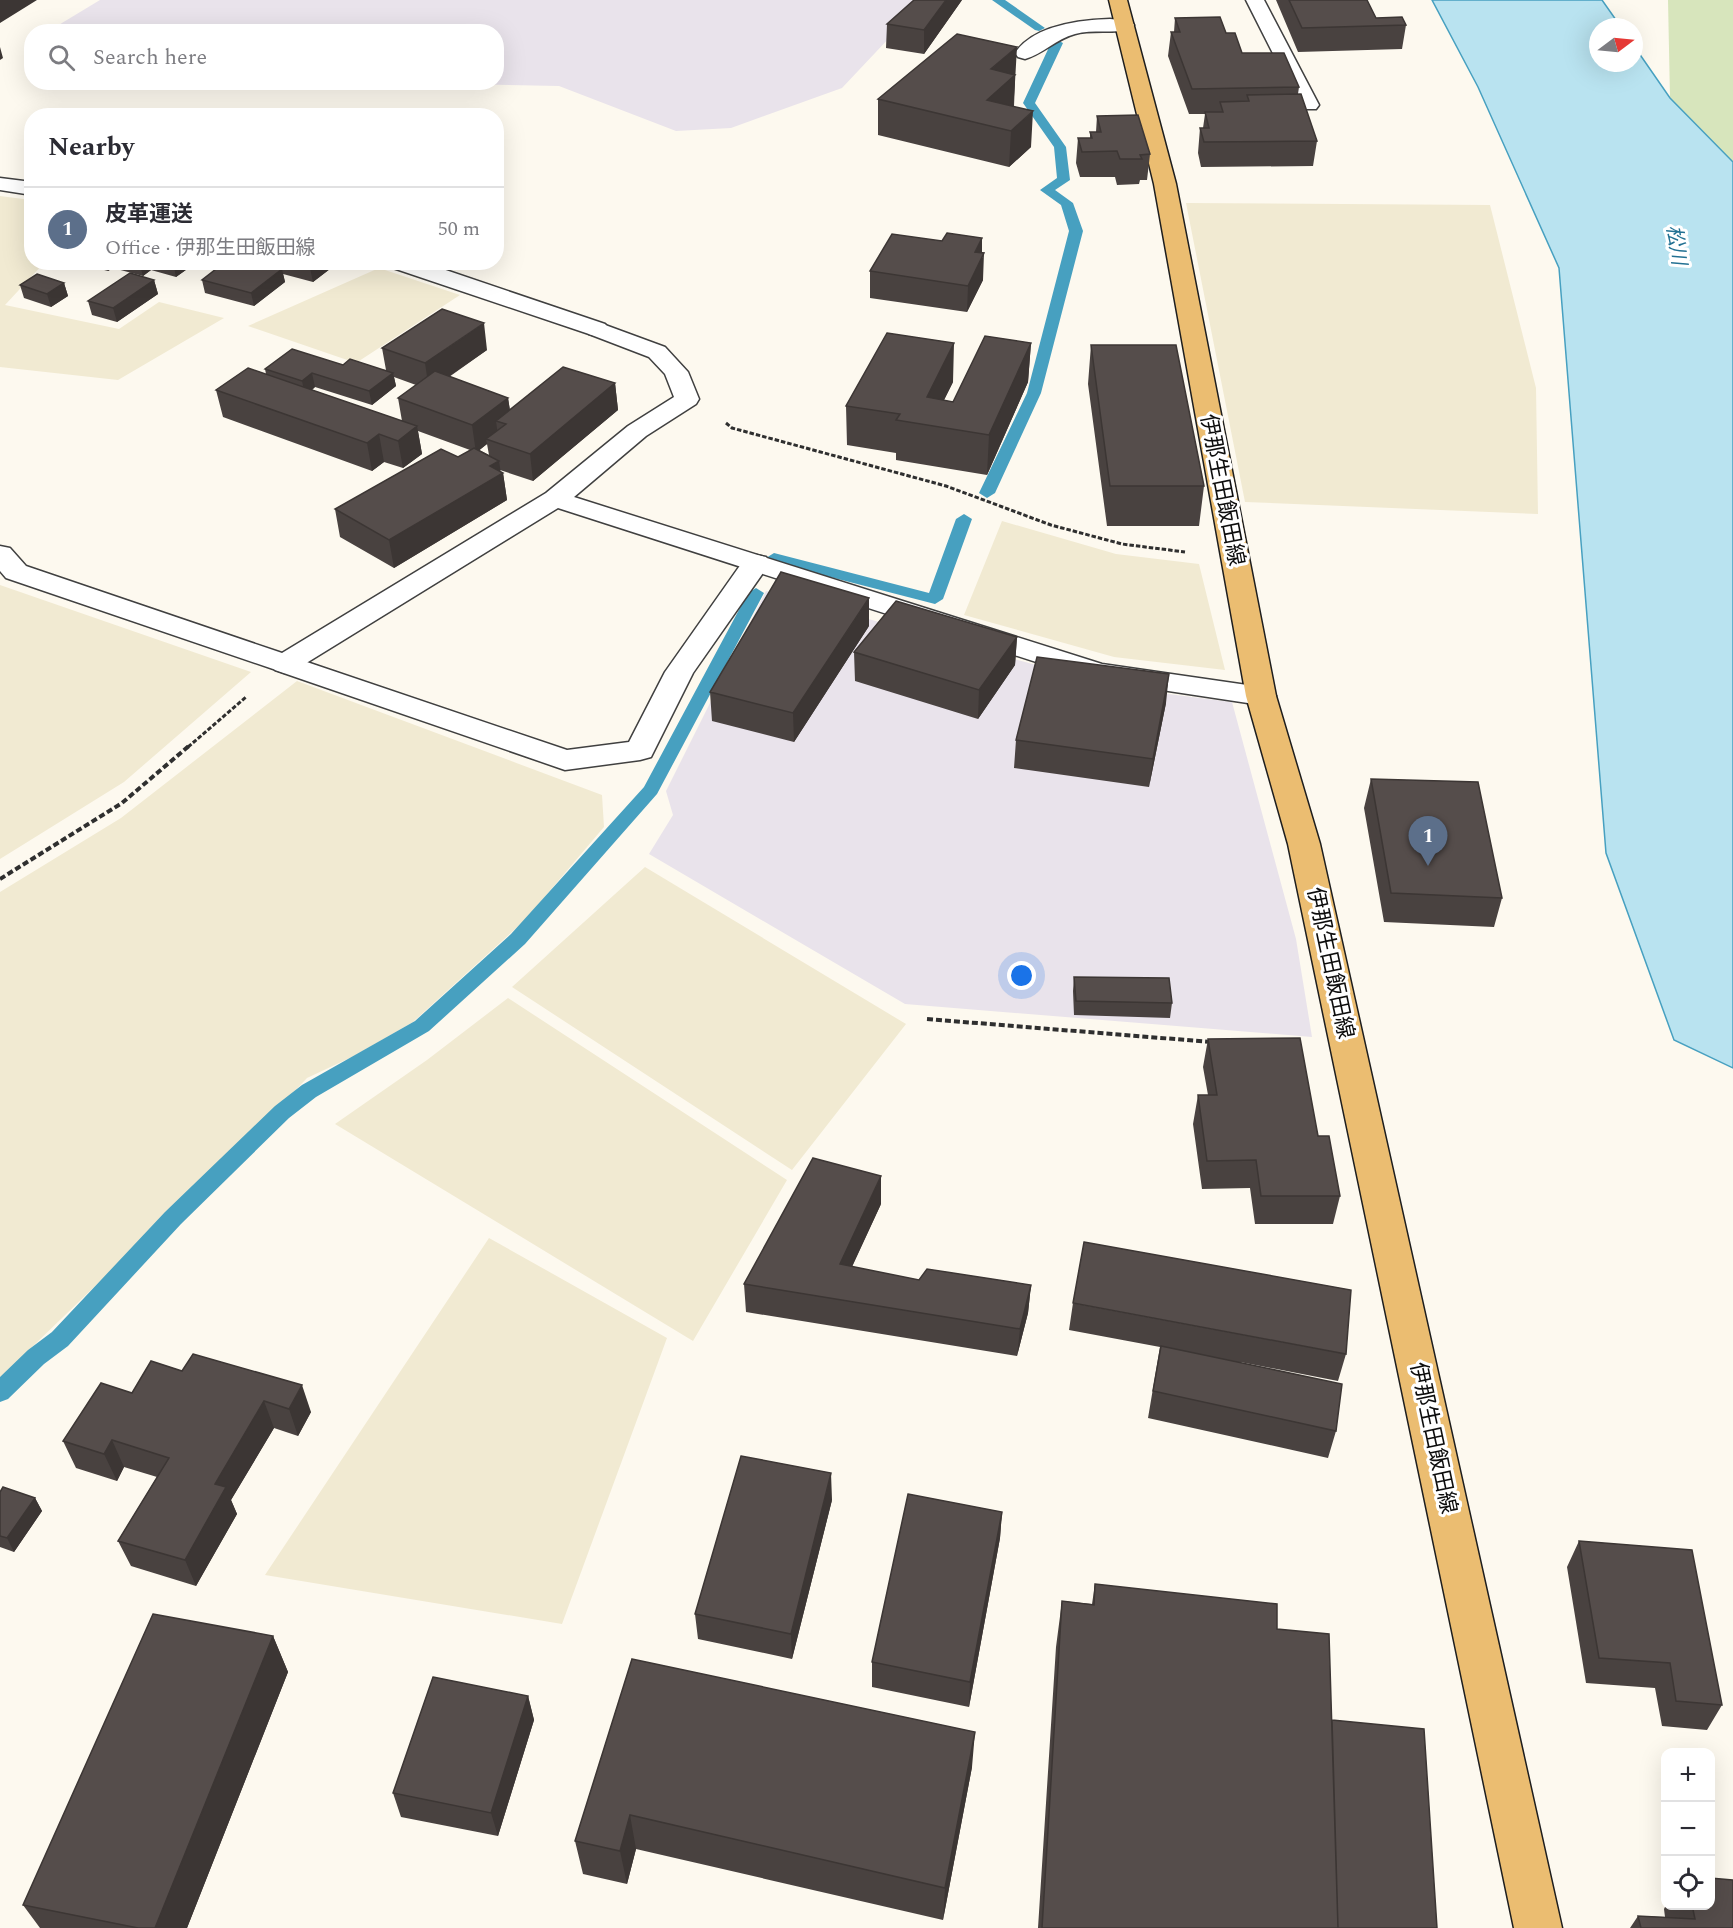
<!DOCTYPE html>
<html lang="en">
<head>
<meta charset="utf-8">
<style>
  :root { --surface:#fff; --page:#f7f7f7; --text:#2b2b33; --muted:#7c7c81; --line:#e1e1e2; --accent:#b0334a }
  body { margin:0; font-family:Spectral,"Noto Sans JP",serif; background:var(--page); color:var(--text) }
  .controls { position:absolute; right:18px; bottom:18px; display:grid; overflow:hidden; border-radius:12px; box-shadow:0 6px 24px #0002 }
  .controls button { width:54px; height:54px; display:grid; place-items:center; padding:0; border:0; border-bottom:2px solid var(--line); background:var(--surface); color:var(--text); font:30px sans-serif }
  .compass { position:absolute; left:1589px; top:18px; width:54px; height:54px; border-radius:50%; background:var(--surface); box-shadow:0 6px 24px #0002; rotate:74deg }
  .you { position:absolute; left:1022px; top:976px; width:21px; height:21px; margin:-15px; border:4px solid #fff; border-radius:50%; background:#1a73e8; box-shadow:0 0 0 9px #1a73e833 }
  .badge { display:grid; place-items:center; width:39px; height:39px; border-radius:50%; background:var(--accent); color:#fff; font-size:20px; font-weight:700 }
  .pin { position:absolute; translate:-50% -50px; filter:drop-shadow(0 2px 3px #0008) }
  .pin::after { content:''; position:absolute; top:32px; width:21px; height:18px; background:inherit; clip-path:polygon(0 0,100% 0,50% 100%) }
  .list { margin:0; padding:0; list-style:none }
  h2 { display:flex; justify-content:space-between; align-items:center; height:78px; margin:0; padding:0 24px; font-size:26px }
  h2 small { font-size:20px; font-weight:400; color:var(--muted) }
  .list li { display:grid; grid-template-columns:39px 1fr auto; gap:18px; align-items:center; box-sizing:border-box; height:84px; padding:0 24px; border-top:2px solid var(--line) }
  .list b { display:block; font-size:22px; white-space:nowrap }
  .list p { margin:0; font-size:20px; white-space:nowrap; color:var(--muted) }
  .list em { font-size:20px; font-style:normal; color:var(--muted) }
  .icon { flex:none; width:33px; height:33px; fill:none; stroke:currentColor; stroke-width:2; stroke-linecap:round; stroke-linejoin:round }
  .map { position:relative; flex:none; width:1733px; height:1928px; overflow:hidden }
  .search { position:absolute; background:var(--surface); box-shadow:0 6px 24px #0002; left:24px; top:24px; width:480px; height:66px; display:flex; align-items:center; gap:15px; box-sizing:border-box; padding:0 21px; border-radius:24px; color:var(--muted); font-size:22px }
  .panel { position:absolute; background:var(--surface); box-shadow:0 6px 24px #0002; left:24px; top:108px; width:480px; height:162px; border-radius:24px }
  .map>svg:first-child { display:block }
  .industrial { fill:#e9e3eb }
  .farmland { fill:#f1ead2 }
  .green { fill:#d7e5bc }
  .water { fill:#b9e3f0; stroke:#47a0c0; stroke-width:1.5 }
  .lines { fill:none; stroke-linecap:round; stroke-linejoin:round }
  .stream { fill:#47a0c0; fill-rule:evenodd }
  .service-casing { stroke:#404040; stroke-width:3 }
  .minor-casing { stroke:#404040; stroke-width:3 }
  .primary-casing { stroke:#1e1e1e; stroke-width:3 }
  .path-far1 { stroke:#2f2f2f; stroke-width:3; stroke-dasharray:4.5 2; stroke-linecap:butt }
  .path { stroke:#2f2f2f; stroke-width:4; stroke-dasharray:6 3; stroke-linecap:butt }
  .service { fill:#fff; fill-rule:evenodd }
  .minor { fill:#fff; fill-rule:evenodd }
  .primary { fill:#ebbd71; fill-rule:evenodd }
  .wall { fill:#494240; fill-rule:evenodd }
  .shaded-wall { fill:#3c3634 }
  .building { fill:#554d4b; stroke:#3c3634; stroke-width:1.5 }
  .labels { text-anchor:middle; dominant-baseline:central; stroke-width:6; stroke-linejoin:round; paint-order:stroke }
  .far-water-label { font-size:20px; font-style:italic; fill:#227193; stroke:#fff }
  .street-label { font-size:22px; fill:#0d0d0d; stroke:#fff }
</style>
</head>
<body>
<div class="map">
<svg width="1733" height="1928" viewBox="0 0 1733 1928">
  <rect width="100%" height="100%" fill="#fdf9ef"/>
  <!-- industrial -->
  <path class="industrial" d="M100,0H925L842,88L731,128L676,131L559,86L405,83L496,82V32H47Z
    M766,591L1120,688L1232,702L1296,939L1312,1037L905,1004L649,854L673,815L666,791Z"/>
  <!-- farmland -->
  <path class="farmland" d="M0,196L31,200L32,262L44,263L5,305L119,329L159,302L224,318L118,380L0,367Z
    M1186,203L1490,205L1536,388L1538,514L1245,502Z
    M379,268L460,295L356,363L248,326Z
    M1002,521L1116,554L1199,564L1225,670L1114,657L964,615Z
    M0,585L251,672L124,782L0,859Z
    M297,681L602,795L604,827L525,920L413,1022L354,1056L307,1078L273,1114L0,1378V892L121,818Z
    M645,867L906,1024L792,1170L512,987Z
    M508,998L787,1180L693,1341L335,1124L427,1060Z
    M489,1238L667,1338L562,1624L265,1575Z"/>
  <!-- green -->
  <path class="green" d="M1668,0H1733V162L1670,98Z"/>
  <!-- water -->
  <path class="water" d="M1432,0H1602L1621,27H1598V63H1634V46L1670,98L1733,162V1068L1674,1040L1606,853L1559,268L1478,87Z"/>
  <g class="lines">
    <!-- stream -->
    <path class="stream" d="M992,0H1005L1045,28L1039,31L1035,30Z
      M1057,40L1063,43L1035,103L1066,147L1070,180L1055,190L1073,203L1083,231L1041,393L995,493L987,498L979,493L1027,393L1069,231L1061,205L1040,190L1057,178L1054,147L1023,103L1051,43Z
      M964,514L972,519L943,599L935,604L768,561L766,558L774,553L929,593L956,519Z
      M756,588L764,593L657,794L525,944L429,1031L316,1097L289,1118L181,1224L68,1346L44,1364L8,1399L0,1402V1377L28,1350L52,1332L165,1212L275,1106L302,1085L415,1021L511,934L644,787L748,593Z"/>
    <!-- service casing -->
    <g class="service-casing">
      <path id="service" d="M1246,0H1264L1319,105L1316,109H1302L1299,105Z
        M1110,19L1131,21L1134,25L1131,29C1113,34 1093,29 1075,34C1056,39 1043,54 1025,59L1018,57L1015,53C1034,25 1080,20 1110,19Z
        M0,178L32,182V195L0,190Z
        M387,262H422L605,324L609,329L605,334L597,336L589,334L390,267Z
        M756,555L766,557L770,563L693,673L651,757L640,760L565,770L275,670L271,664L275,658L285,655L295,658L567,750L629,742L665,672L746,557Z"/>
    </g>
    <!-- minor casing -->
    <g class="minor-casing">
      <path id="minor" d="M597,322L665,347L688,372L699,399L696,404L646,436L574,497L1102,664L1261,687L1271,689L1276,696L1271,703L1261,705L1089,679L558,508L295,670L285,673L6,578L0,571V546L10,548L26,566L282,653L546,493L628,426L674,397L665,374L649,357L589,334L585,329L589,324Z"/>
    </g>
    <!-- primary casing -->
    <g class="primary-casing">
      <path id="primary" d="M1109,0H1127L1176,184L1276,696L1320,844L1562,1928H1514L1288,844L1246,696L1154,184Z"/>
    </g>
    <!-- path-far1 -->
    <path class="path-far1" d="M726,423L732,428L946,486L1051,525L1122,544L1185,552
      M188,747L246,697"/>
    <!-- path -->
    <path class="path" d="M0,879L122,803L190,745
      M927,1019L1211,1042"/>
    <!-- service -->
    <use href="#service" class="service"/>
    <!-- minor -->
    <use href="#minor" class="minor"/>
    <!-- primary -->
    <use href="#primary" class="primary"/>
  </g>
  <!-- wall -->
  <path class="wall" d="M962,0L924,54L886,48L887,24Z
    M1276,0H1367L1376,18L1406,25L1402,49L1298,52Z
    M1175,18L1226,33L1242,53L1299,87L1298,94L1317,141L1313,166L1201,167L1198,153L1200,128H1203L1205,114H1189L1168,56L1171,32H1174Z
    M1015,82L1014,106L1031,147L1009,167L878,135V99Z
    M1097,116L1150,154L1147,180H1140L1139,184L1117,185L1115,177H1080L1076,163L1078,138H1090V132H1096Z
    M982,253L983,280L967,312L870,298V271Z
    M197,262L176,277L151,270L143,276L113,268L108,271L77,263Z
    M260,262H339L313,282L283,274L285,282L254,306L205,293L202,280Z
    M154,280L158,294L117,322L92,315L88,301Z
    M64,283L68,296L51,307L24,298L20,285Z
    M1031,343L1028,382L987,475L896,460V453L847,445L846,406L953,382L944,400L953,402Z
    M1091,345L1204,486L1199,526H1107L1088,384Z
    M382,348L487,350L449,377L508,398L510,410L615,383L618,410L533,481L500,470V471L503,473L507,500L394,568L340,537L335,509L458,457L470,450L418,431L422,454L403,468L384,462L372,471L223,417L216,390L266,374L265,369L343,365L386,370ZM394,377L416,385L398,398L402,421L312,390L315,387L372,405L396,386ZM487,444L489,455L479,450Z
    M869,626L794,742L712,721L710,692Z
    M1017,637L1015,665L978,719L855,681L854,652Z
    M1166,703L1149,787L1014,768L1016,740Z
    M1371,779L1502,898L1494,927L1384,922L1364,808Z
    M1074,977L1172,1003L1170,1018L1074,1015L1073,991Z
    M1208,1039L1318,1136L1340,1196L1333,1224H1255L1250,1188L1202,1189L1193,1124L1198,1095H1208L1203,1067Z
    M881,1204L852,1267L919,1280L1031,1285L1028,1313L1017,1356L746,1312L744,1284Z
    M1073,1303L1346,1354L1338,1381L1240,1362L1336,1431L1328,1458L1148,1418L1160,1347L1069,1330Z
    M151,1361L311,1412L298,1436L274,1428L231,1500L237,1514L196,1586L131,1566L118,1541L157,1477L124,1467L117,1481L76,1468L63,1441L132,1393Z
    M0,1492L35,1498L42,1511L14,1552L0,1547Z
    M832,1500L792,1659L698,1639L695,1614Z
    M1002,1512L1000,1538L969,1707L872,1687V1662Z
    M1579,1541L1722,1705L1707,1730L1662,1726L1655,1688L1586,1683L1567,1567Z
    M1095,1584L1277,1629L1332,1720L1437,1928H1038L1056,1647L1062,1601L1092,1604Z
    M273,1636L288,1672L187,1928H40L23,1905Z
    M632,1659L972,1767L943,1920L636,1849L627,1884L583,1874L575,1841Z
    M528,1696L534,1720L498,1836L401,1817L393,1793Z
    M1666,1905H1710L1733,1928H1630L1638,1916L1665,1917L1664,1909Z"/>
  <!-- shaded-wall -->
  <path class="shaded-wall" d="M0,0H37L0,23Z
    M946,0H962L924,54V30Z
    M0,47L3,58L0,60Z
    M1017,47L1015,82L1013,111L987,100L991,69Z
    M1033,111L1031,147L1009,167L1011,131Z
    M982,238V258L984,253L983,280L967,312L968,286L975,252Z
    M105,262H111L113,268L108,271Z
    M139,262H149L151,270L143,276Z
    M173,262H197L176,277Z
    M318,262H339L313,282L310,268Z
    M282,269L285,282L254,306L251,293Z
    M154,280L158,294L117,322L113,308Z
    M64,283L68,296L51,307L47,294Z
    M484,323L487,350L429,390L425,363Z
    M954,343L953,382L931,426L927,397Z
    M1031,343L1028,382L987,475L989,435Z
    M312,373L315,387L305,395L302,381Z
    M393,373L396,386L372,405L369,391Z
    M615,383L618,410L533,481L530,454Z
    M508,398L512,425L496,421L498,436L486,439L487,444L476,453L472,425Z
    M417,426L422,454L403,468L398,441Z
    M379,434L384,462L372,471L367,443Z
    M499,461L501,474L503,473L507,500L394,568L389,540L490,466Z
    M869,598V626L794,742L793,713Z
    M1017,637L1015,665L978,719L979,690Z
    M1169,674L1166,703L1149,787L1153,759Z
    M881,1176V1204L840,1292V1264Z
    M1031,1285L1028,1313L1017,1356L1020,1329Z
    M302,1385L311,1412L298,1436L289,1409Z
    M264,1401L274,1428L231,1500L237,1514L196,1586L185,1560L215,1484Z
    M112,1440L124,1467L117,1481L104,1454Z
    M831,1473L832,1500L792,1659L791,1634Z
    M35,1498L42,1511L14,1552L7,1538Z
    M1002,1512L1000,1538L969,1707L970,1682Z
    M273,1636L288,1672L187,1928H155Z
    M528,1696L534,1720L498,1836L491,1813Z
    M975,1732L972,1767L943,1920L945,1888Z
    M630,1815L636,1849L627,1884L620,1851Z"/>
  <!-- building -->
  <path class="building" d="M914,0H946L924,30L887,24Z
    M1289,0H1367L1376,18L1402,17L1406,25L1302,28Z
    M1220,17L1226,33H1235L1242,53H1284L1299,87L1192,89L1171,32H1180L1175,18Z
    M957,34L1017,47L991,69L1015,75L987,100L1033,111L1011,131L878,99Z
    M1301,94L1317,141L1204,142L1200,128H1209L1205,112H1223L1220,102L1249,101L1247,95Z
    M1138,115L1150,154L1140,155L1142,159H1120L1117,151L1082,152L1078,138H1092L1090,132H1101L1097,116Z
    M947,233L982,238L975,252L984,253L968,286L870,271L892,234L942,241Z
    M225,262H258L282,269L251,293L202,280Z
    M289,262H318L310,268Z
    M130,273L154,280L113,308L88,301Z
    M37,274L64,283L47,294L20,285Z
    M442,309L484,323L425,363L382,348Z
    M887,333L954,343L927,397L953,402L985,336L1031,343L989,435L896,420L900,414L846,406Z
    M1091,345H1176L1204,486H1110Z
    M292,349L343,365L350,359L393,373L369,391L312,373L302,381L265,369Z
    M563,367L615,383L530,454L486,439L506,424L496,421Z
    M248,368L417,426L398,441L379,434L367,443L216,390Z
    M435,371L508,398L472,425L398,398Z
    M474,448L499,461L490,466L503,473L389,540L335,509L441,449L458,457Z
    M781,572L869,598L793,713L710,692Z
    M896,601L1017,637L979,690L854,652Z
    M1037,657L1169,674L1153,759L1016,740Z
    M1371,779L1478,782L1502,898L1391,893Z
    M1074,977L1169,978L1172,1003L1076,1001Z
    M1300,1038L1318,1136H1329L1340,1196H1261L1256,1160L1207,1161L1198,1095H1217L1208,1039Z
    M813,1158L881,1176L840,1264L919,1280L927,1269L1031,1285L1020,1329L744,1284Z
    M1084,1242L1351,1290L1346,1354L1073,1303Z
    M1161,1346L1342,1384L1336,1431L1153,1391Z
    M193,1354L302,1385L289,1409L264,1401L215,1484L226,1487L185,1560L118,1541L169,1458L112,1440L104,1454L63,1441L101,1383L132,1393L151,1361L182,1371Z
    M741,1456L831,1473L791,1634L695,1614Z
    M3,1487L35,1498L7,1538L0,1536V1492Z
    M908,1494L1002,1512L970,1682L872,1662Z
    M1579,1541L1692,1550L1722,1705L1676,1701L1670,1663L1599,1658Z
    M1095,1584L1277,1604V1629L1329,1634L1338,1928H1042L1062,1601L1094,1605Z
    M153,1614L273,1636L155,1928H138L23,1905Z
    M632,1659L975,1732L945,1888L630,1815L620,1851L575,1841Z
    M433,1677L528,1696L491,1813L393,1793Z
    M1332,1720L1424,1729L1437,1928H1338Z
    M1710,1878L1733,1880V1928H1641L1638,1916L1695,1919L1692,1905H1710Z"/>
  <g class="labels">
    <!-- far-water labels -->
    <g class="far-water-label">
      <text transform="translate(1676 245) rotate(81)">松川</text>
    </g>
    <!-- street labels -->
    <g class="street-label">
      <text transform="translate(1222 490) rotate(79)">伊那生田飯田線</text>
      <text transform="translate(1330 963) rotate(78)">伊那生田飯田線</text>
      <text transform="translate(1433 1438) rotate(78)">伊那生田飯田線</text>
    </g>
  </g>
</svg>
<div class="controls">
<button>+</button>
<button>−</button>
<button><svg class="icon" aria-label="locate" viewBox="0 0 24 24"><circle cx="12" cy="12" r="6"/><path d="M12 2v4M12 18v4M2 12h4M18 12h4"/></svg></button>
</div>
<svg class="compass" viewBox="-18 -18 36 36"><path d="M0-13l5 13h-10z" fill="#e53935"/><path d="M0 13l5-13h-10z" fill="#7c7c81"/></svg>
<div class="you"></div>
<div class="pin badge" style="left:1428px;top:866px;background:#5c6f8a">1</div>
<div class="search"><svg class="icon" aria-label="search" viewBox="0 0 24 24"><circle cx="10" cy="10" r="6"/><path d="M15 15l6 6"/></svg>Search here</div>
<section class="panel">
<h2>Nearby<small></small></h2>
<ul class="list">
<li><span class="badge" style="background:#5c6f8a">1</span><div><b>皮革運送</b><p>Office · 伊那生田飯田線</p></div><em>50 m</em></li>
</ul>
</section>
</div>
</body>
</html>
